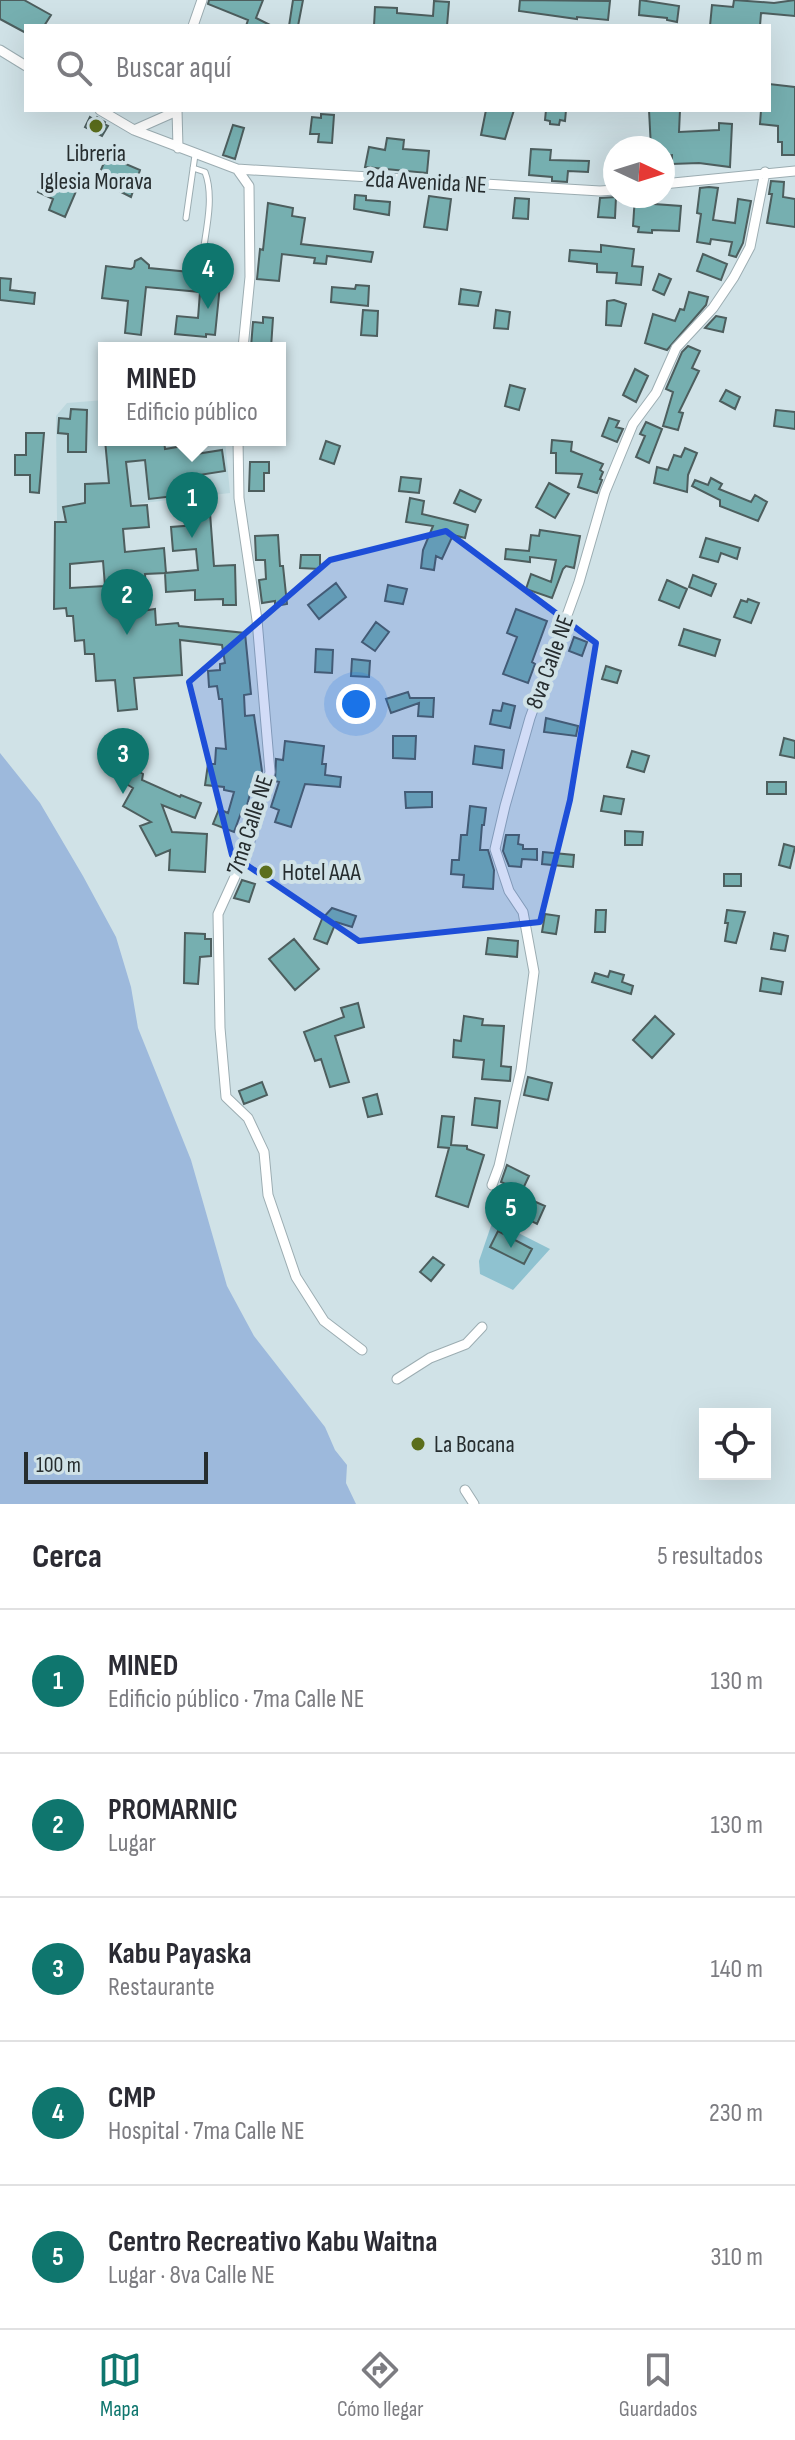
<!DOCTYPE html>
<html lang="es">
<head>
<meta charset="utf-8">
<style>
  :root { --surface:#fff; --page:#f2f2f3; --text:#2b2b33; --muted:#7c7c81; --line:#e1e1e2; --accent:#0f766e }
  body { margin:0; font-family:"Sofia Sans Condensed",sans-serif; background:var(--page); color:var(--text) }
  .controls { position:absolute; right:24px; bottom:24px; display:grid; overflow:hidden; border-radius:0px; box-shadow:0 8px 32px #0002 }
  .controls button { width:72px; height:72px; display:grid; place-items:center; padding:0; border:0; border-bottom:2px solid var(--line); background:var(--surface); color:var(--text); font:40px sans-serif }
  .compass { position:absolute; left:603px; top:136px; width:72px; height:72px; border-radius:50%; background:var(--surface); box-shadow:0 8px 32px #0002; rotate:94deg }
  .scale { position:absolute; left:24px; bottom:20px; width:184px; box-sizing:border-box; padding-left:8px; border:4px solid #262d2f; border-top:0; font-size:22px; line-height:28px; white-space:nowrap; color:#262d2f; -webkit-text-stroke:6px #d0e2e7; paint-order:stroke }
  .you { position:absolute; left:356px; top:704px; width:28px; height:28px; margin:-20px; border:6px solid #fff; border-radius:50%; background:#1a73e8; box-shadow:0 0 0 12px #1a73e833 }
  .badge { display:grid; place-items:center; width:52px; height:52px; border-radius:50%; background:var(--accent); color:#fff; font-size:26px; font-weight:700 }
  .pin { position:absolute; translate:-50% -66px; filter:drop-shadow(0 2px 4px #0008) }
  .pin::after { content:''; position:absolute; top:42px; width:28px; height:24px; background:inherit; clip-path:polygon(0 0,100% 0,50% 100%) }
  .popup { position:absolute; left:98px; top:342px; width:188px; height:104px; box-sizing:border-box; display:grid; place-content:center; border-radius:0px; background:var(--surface); filter:drop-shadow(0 2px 6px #0005); font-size:26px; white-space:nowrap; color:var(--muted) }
  .popup b { font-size:30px; color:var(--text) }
  .popup::after { content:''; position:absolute; left:50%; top:100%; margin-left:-16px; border:16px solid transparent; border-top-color:var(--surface) }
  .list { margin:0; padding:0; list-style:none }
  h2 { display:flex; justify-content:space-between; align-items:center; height:104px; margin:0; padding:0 32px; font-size:34px }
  h2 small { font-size:26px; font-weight:400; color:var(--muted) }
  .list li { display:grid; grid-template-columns:52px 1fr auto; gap:24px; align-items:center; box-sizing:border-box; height:144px; padding:0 32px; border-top:2px solid var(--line) }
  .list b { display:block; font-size:30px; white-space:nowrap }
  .list p { margin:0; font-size:26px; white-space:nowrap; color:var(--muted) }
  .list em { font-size:26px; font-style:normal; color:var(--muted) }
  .icon { flex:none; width:44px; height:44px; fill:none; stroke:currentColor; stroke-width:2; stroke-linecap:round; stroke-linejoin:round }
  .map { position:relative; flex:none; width:795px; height:1504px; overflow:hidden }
  .search { position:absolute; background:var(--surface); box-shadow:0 8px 32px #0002; left:24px; right:24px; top:24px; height:88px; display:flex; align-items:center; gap:20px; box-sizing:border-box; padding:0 28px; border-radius:0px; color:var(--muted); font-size:30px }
  .sheet { height:824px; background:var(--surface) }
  nav { display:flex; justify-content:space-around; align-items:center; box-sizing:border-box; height:112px; border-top:2px solid var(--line); background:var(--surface); font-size:22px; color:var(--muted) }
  nav a { display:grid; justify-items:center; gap:4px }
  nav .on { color:var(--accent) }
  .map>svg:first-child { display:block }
  .built { fill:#bdd8de }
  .green { fill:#8fc2d0 }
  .water { fill:#9db9dc }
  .building { fill:#76afb0; stroke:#4d5e5e; stroke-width:2; fill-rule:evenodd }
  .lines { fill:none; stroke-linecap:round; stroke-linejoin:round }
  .lane-casing { stroke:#9cadb2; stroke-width:7 }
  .street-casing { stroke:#9cadb2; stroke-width:11 }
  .lane { stroke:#fff; stroke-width:5 }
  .street { stroke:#fff; stroke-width:9 }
  .marked { fill:#1d4ed8; fill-opacity:0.2; stroke:#1d4ed8; stroke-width:6; stroke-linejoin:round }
  .poi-dot { fill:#5b6e1c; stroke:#d0e2e7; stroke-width:3 }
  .labels { text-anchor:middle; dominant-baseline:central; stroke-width:8; stroke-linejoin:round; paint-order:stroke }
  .poi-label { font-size:24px; fill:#262d2f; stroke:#d0e2e7; text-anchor:start }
  .street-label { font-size:24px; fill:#262d2f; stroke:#d0e2e7 }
</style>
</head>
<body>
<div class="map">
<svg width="795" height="1504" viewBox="0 0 795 1504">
  <rect width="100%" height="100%" fill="#d0e2e7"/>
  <!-- built -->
  <path class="built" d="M104,400V440H225L230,493L126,505L81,520L57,521L56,416L67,403Z"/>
  <!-- green -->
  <path class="green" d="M493,1220L550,1249L513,1290L480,1274L479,1261Z"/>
  <!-- water -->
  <path class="water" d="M0,753L40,803L83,876L116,937L131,987L138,1028L191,1160L227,1286L254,1336L325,1427L335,1450L347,1465L346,1483L356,1504H0Z"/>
  <!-- building -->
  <path class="building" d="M0,0H24L51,15L44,26H26V33L0,19Z
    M209,0H263L256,18L272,26H246L248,20L208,4Z
    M293,0H303L298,26H289Z
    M520,0L610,1L608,20L577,17V19L519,11Z
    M640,0L679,6L677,22L667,20V18L639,15Z
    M734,0L774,3L795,0V16L761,13L760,26H710L712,5L733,7Z
    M434,1L449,2L447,26H374L375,7L397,8V13L433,16Z
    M769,84L795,87V155H782V142H778V126L760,124L761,110H769Z
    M486,110H514L505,139L481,135Z
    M546,110H566L565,121L560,120L559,125L550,124V121L545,120Z
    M649,110H680L679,132L719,130V123L732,124L730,167L699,163L672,164V155L663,156V148H651Z
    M321,114L334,115L332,143L318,142L319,134H310L312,117L321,118Z
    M90,117L95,120L97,117L105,122L104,124L108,126L102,136L85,127Z
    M233,125L244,128L235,159L223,155Z
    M387,138L404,140L403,149L429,151L427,173L365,167L369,147L385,150Z
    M531,149L551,150L550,160L589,161L588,172L568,171L567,182L552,181V177L529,175Z
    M107,156L140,170L131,197L119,191L123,182L100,172Z
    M47,175L60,181L63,175L80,182L65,217L49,210L53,199L38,192Z
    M771,181L784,182L783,197L795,199V227L767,223L772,194H769Z
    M709,187L718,188L713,220L735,223L738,199L751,201L743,243L736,257L729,255L732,242L711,239L710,244L697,242L701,214L697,213L700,188Z
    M355,195L366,196V200L390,202L389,215L354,209Z
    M429,196L451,199L447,230L424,227Z
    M635,196H654V204L681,206L679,231L652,230V233L638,232L639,227L633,226Z
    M616,197L615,218L598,217L600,198Z
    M515,198L529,199L528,219L513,218Z
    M268,203L293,208L292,216L305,218L301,244L373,252L371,262L327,256L326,264L314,263L315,258L282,254L279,281L257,279L260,249L263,250Z
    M601,245L634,249L632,266L643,267L641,285L616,283L617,273L597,272V264L569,261L570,250L601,252Z
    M703,254L727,264L721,280L697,271Z
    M141,258L149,265V268L221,275L215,335L206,334V337L175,334L177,316L198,318L200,292L146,287L141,335L125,333L128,301L102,298L106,266L131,269L134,267L135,261Z
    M659,274L671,279L664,295L653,290Z
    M0,278L11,279L10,290L35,293L34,304L0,300Z
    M356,285L369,286L368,306L331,302L332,287L355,289Z
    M461,289L481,292L478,306L459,304Z
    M689,292L708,297L706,305L667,350L645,343L653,314L675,321L680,309L684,310Z
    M614,300L626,304L621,326L606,325L607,301Z
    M363,310L378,311L377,336L361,335Z
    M496,310L510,312L508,329L494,328Z
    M716,316L726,318L723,332L705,328Z
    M263,317L273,318L271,348L251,347L253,322L263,323Z
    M688,346L700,351L692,368L699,371L679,412L683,413L678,430L663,426L673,392L666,389L682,352Z
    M635,369L648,376L636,402L623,395Z
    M510,385L525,389L519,410L505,406Z
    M726,390L740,397L735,409L720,401Z
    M71,409L87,410L86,452H68V434L58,433L59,418L70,419Z
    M776,410L795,412V429L774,426Z
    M609,418L619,421L616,427L623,429L617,442L602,436Z
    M646,422L662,429L649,463L636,457L645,436L640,434Z
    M26,433H44L39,493L30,492V475H15V455H26Z
    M105,440H164L165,449L195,444L196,454L222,450L225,471L199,475L202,492L166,497L149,499L145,460L126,462L131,506L147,505L149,527L123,529L125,552L164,548L166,573L145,574L148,610L155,609L156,625L178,623L179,626L245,633L251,694L244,695L245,716L254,715L262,771L260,780H257L255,794H250L245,813H241L234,832L213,824L219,809L228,813L234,792L224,790V787L205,785L208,764H215L216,748L226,749L222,699H219L217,686L209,687L208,671L220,670V664L225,663L222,645L180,640L182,675L134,678L137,709L118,711L115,680L96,681L94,654H85L84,640L75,641L73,616H67L66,608L54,609L55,522H66L63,507L85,503V484L109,483ZM103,561L105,586L70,588V564Z
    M552,440L572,442L571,451L603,464L600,470L603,472L600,479L602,480L597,493L578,487L582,474L556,473V453H551Z
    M326,441L340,446L334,464L320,459Z
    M685,448L697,453L688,475L687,492L654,483L657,467L668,470L674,455L681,457Z
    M250,462H269V473H264V491H249Z
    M401,477L421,479L419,493L399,491Z
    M711,478L722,484L719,489L751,502L755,495L767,502L758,521L720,506V500L692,486L695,480L708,485Z
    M549,483L569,494L555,518L536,507Z
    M460,490L481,500L475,512L454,503Z
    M410,498L424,501L422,514L468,525L465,538L453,535L442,559L436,556L434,570L421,568L423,550L433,526L406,522Z
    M210,513L214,566L235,565L236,605H223V599L195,600V590L166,592L165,573L198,570L196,549L173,551L171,527L196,525L195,514Z
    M540,530L580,536L574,568L566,566L563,569L552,598L526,589L531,574L551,582L556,560L530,557V562L505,559L506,549L529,551L531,535L539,536Z
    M278,535L280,566H283L287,604L275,606V601L262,603L259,580L266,579L265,560H256L255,536Z
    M706,538L740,548L737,559L721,553L718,562L700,557Z
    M301,555H320V569L300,568Z
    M693,575L716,584L711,596L689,587Z
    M667,580L687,589L679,608L659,600Z
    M336,583L346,597L319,619L308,605Z
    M388,585L407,589L403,604L385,601Z
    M748,599L759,603L751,623L734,617L741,600L747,602Z
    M516,609L547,621L532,662L535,664L528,683L503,674L517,637L507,633Z
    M376,622L389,632L375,651L362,642Z
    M684,629L720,640L715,656L679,645Z
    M574,637L587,642L582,656L569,651Z
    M316,649L333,650L332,673L315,672Z
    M352,659L370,661L369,677L351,676Z
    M606,666L621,671L617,683L602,679Z
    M408,692L410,698H434L433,717L418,716L419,703L391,713L386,699Z
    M503,703L515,706L510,728L490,724L493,710L501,711Z
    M546,718L578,726L576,736L544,732Z
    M393,736H416L415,759L393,758Z
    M784,738L795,741V758L780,755Z
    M285,741L324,746L322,764H326L325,775L341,777L340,787L305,784L291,827L275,822L279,810L271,807L279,782L275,781L276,759L283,760Z
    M475,746L504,750L502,768L473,764Z
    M632,751L649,756L644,772L627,767Z
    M131,767L143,774L142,780L180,797L181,795L201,803L195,818L162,805L172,832L207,834L205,872L169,870L170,850L156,856L140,826L151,822L123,806L133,788L123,782Z
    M767,782H786V794H767Z
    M405,792H432V807L406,808Z
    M604,796L624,799L621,814L601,811Z
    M470,806L486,808L484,825H482L480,850H488L494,870L493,889L463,887L464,875L451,874L452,860H459L461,835H467Z
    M625,831L643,832L642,845H625Z
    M506,835H519L518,844L523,845V849H537V860L522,859L521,867L509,866L503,851Z
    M784,844L795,847L790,868L779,865Z
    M543,852L574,855L573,867L542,864Z
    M724,874H741V886H724Z
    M242,880L255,884L249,902L234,898Z
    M332,908L356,916L352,927L336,922L327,944L314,939L322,919Z
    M596,910H606L605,932H595Z
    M727,910L745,912L736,943L725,941L728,923H725Z
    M545,914L559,916L556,934L542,932Z
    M185,933L205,934V939H211V956L200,957L198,984L184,983Z
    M774,933L788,936L785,951L771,949Z
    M488,938L518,941L517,957L486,954Z
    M294,939L319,969L295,990L269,959Z
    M610,971L624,975L622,982L633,986L631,994L592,982L595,973L608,977Z
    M762,978L783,982L781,994L760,991Z
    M358,1003L364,1027L335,1036L349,1082L330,1087L321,1059L315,1061L304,1032L344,1017L341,1008Z
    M464,1016L483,1019L482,1025L504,1026L501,1066L511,1067L510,1081L482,1079L484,1060L453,1057L454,1040L461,1041Z
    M655,1016L674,1034L652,1058L633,1040Z
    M528,1077L552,1083L548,1100L524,1095Z
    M262,1082L267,1095L244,1104L239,1091Z
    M377,1094L382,1114L368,1117L363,1098Z
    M475,1098L500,1101L497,1128L472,1125Z
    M442,1116L454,1117L451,1145L467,1146V1149L484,1155L468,1207L436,1196L449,1148L438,1147Z
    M507,1165L529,1176L520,1195L545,1206L537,1224L498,1204L508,1185L501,1182Z
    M498,1231L532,1249L524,1264L490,1247Z
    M433,1257L444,1265L431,1281L420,1272Z"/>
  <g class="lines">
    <!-- lane casing -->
    <g class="lane-casing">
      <path id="lane" d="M193,168L205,172C215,198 205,233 202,260
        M186,218L195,155"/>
    </g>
    <!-- street casing -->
    <g class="street-casing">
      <path id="street" d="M193,26L202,0
        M0,50L26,66
        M100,110L134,130L237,169L600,191L615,190
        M177,110L178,148
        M134,130L177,111
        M237,169L249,186L250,277L243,348
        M663,184L795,171
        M238,440L239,498L257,620L270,772L248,848L218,914L220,1028L226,1097L248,1118L264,1152L268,1195L296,1277L324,1321L362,1350
        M492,1185L499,1166L521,1070L534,972L523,912L509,891L495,849L505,806L530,718L579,582L605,492L633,424L656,393L676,348L713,308L734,277L750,247L765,172
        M397,1379L430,1358L466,1344L482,1327
        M465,1490L474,1504"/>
    </g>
    <!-- lane -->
    <use href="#lane" class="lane"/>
    <!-- street -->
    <use href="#street" class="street"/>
  </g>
  <!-- marked area -->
  <path class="marked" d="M446,531L596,643L570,800L540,922L359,941L232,855L189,682L330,560Z"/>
  <!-- markers -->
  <g class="poi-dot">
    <circle cx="96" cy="126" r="8"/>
    <circle cx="266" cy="872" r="8"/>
    <circle cx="418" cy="1444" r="8"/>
  </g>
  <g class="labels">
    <!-- poi labels -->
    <g class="poi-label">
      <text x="96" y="153" text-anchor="middle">Libreria<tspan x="96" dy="28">Iglesia Morava</tspan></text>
      <text x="282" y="872">Hotel AAA</text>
      <text x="434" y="1444">La Bocana</text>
    </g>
    <!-- street labels -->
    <g class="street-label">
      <text transform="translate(426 182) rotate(3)">2da Avenida NE</text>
      <text transform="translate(550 662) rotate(-70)">8va Calle NE</text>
      <text transform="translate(250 825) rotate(-72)">7ma Calle NE</text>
    </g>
  </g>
</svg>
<div class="controls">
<button><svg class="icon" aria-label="locate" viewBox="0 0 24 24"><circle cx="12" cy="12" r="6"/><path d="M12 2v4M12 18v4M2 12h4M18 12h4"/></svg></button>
</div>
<svg class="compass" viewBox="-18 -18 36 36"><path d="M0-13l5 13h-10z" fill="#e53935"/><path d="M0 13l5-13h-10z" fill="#7c7c81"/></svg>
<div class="scale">100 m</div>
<div class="you"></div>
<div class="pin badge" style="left:192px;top:538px">1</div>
<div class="popup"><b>MINED</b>Edificio público</div>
<div class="pin badge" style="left:127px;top:635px">2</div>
<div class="pin badge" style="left:123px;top:794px">3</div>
<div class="pin badge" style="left:208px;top:309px">4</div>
<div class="pin badge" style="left:511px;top:1248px">5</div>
<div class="search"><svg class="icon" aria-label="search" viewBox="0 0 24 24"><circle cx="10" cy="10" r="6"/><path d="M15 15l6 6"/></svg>Buscar aquí</div>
</div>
<section class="sheet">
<h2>Cerca<small>5 resultados</small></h2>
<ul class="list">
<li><span class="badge">1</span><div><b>MINED</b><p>Edificio público · 7ma Calle NE</p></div><em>130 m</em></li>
<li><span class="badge">2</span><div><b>PROMARNIC</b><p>Lugar</p></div><em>130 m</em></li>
<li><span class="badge">3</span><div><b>Kabu Payaska</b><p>Restaurante</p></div><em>140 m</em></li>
<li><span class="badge">4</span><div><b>CMP</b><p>Hospital · 7ma Calle NE</p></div><em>230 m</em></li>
<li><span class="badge">5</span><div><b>Centro Recreativo Kabu Waitna</b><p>Lugar · 8va Calle NE</p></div><em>310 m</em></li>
</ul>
</section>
<nav>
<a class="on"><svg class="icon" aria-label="map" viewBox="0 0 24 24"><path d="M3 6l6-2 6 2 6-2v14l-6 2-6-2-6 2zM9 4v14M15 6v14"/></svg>Mapa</a>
<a><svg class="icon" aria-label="directions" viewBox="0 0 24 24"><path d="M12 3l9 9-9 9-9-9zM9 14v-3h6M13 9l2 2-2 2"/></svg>Cómo llegar</a>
<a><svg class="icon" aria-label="saved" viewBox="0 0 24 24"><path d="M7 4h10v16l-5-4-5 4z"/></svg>Guardados</a>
</nav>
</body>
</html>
